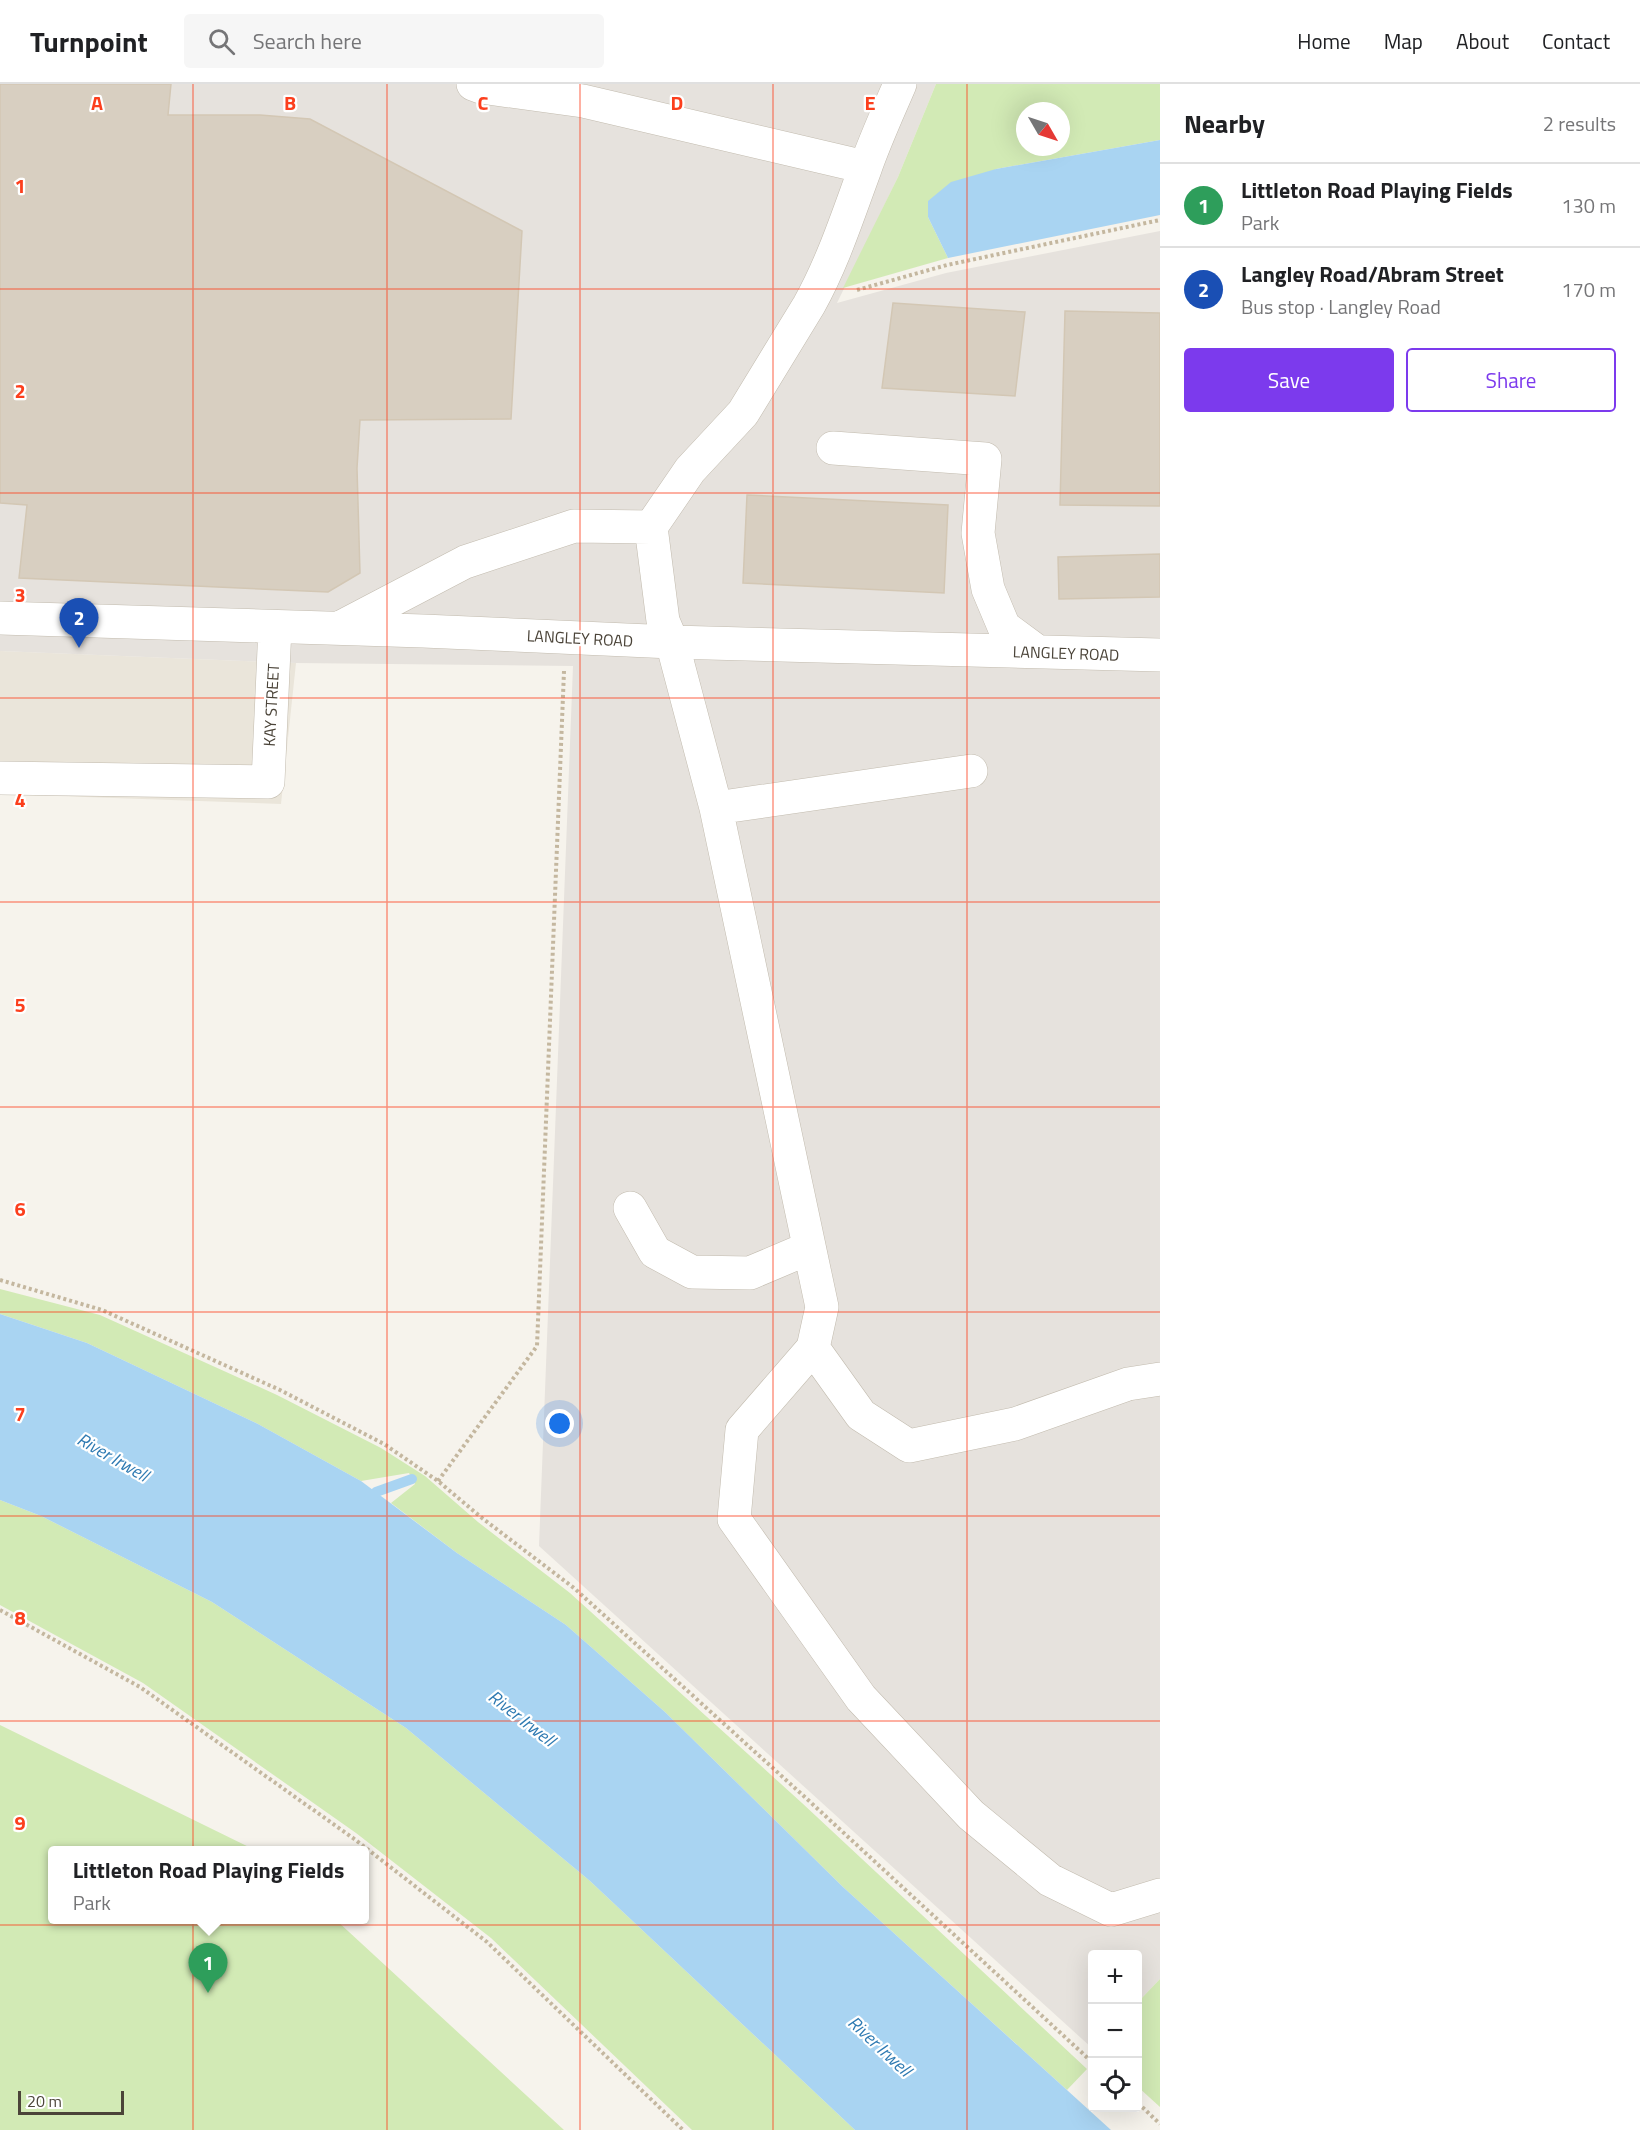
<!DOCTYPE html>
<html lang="en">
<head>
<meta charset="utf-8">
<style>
  :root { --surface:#fff; --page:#f6f6f6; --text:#202124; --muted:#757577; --line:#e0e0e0; --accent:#7c3aed }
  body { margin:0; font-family:"Titillium Web",sans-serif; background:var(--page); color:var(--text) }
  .controls { position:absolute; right:18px; bottom:18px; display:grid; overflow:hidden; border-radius:6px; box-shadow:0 6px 24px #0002 }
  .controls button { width:54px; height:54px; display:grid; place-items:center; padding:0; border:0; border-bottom:2px solid var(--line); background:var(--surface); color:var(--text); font:30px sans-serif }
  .compass { position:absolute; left:1016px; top:18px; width:54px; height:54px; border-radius:50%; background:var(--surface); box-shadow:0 6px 24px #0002; rotate:129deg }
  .scale { position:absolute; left:18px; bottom:15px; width:106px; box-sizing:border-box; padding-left:6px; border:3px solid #4b4439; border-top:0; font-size:16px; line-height:21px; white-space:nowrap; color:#4b4439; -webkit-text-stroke:4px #fff; paint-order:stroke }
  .you { position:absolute; left:560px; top:1340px; width:21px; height:21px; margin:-15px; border:4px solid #fff; border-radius:50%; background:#1a73e8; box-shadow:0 0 0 9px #1a73e833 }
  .badge { display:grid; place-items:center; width:39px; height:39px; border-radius:50%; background:var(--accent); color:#fff; font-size:20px; font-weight:700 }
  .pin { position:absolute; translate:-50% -50px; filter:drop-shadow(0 2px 3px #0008) }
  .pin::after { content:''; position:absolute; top:32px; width:21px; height:18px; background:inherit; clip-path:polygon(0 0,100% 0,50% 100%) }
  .popup { position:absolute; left:48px; top:1762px; width:321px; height:78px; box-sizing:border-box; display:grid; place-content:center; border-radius:6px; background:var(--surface); filter:drop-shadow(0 2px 4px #0005); font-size:20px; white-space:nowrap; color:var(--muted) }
  .popup b { font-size:22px; color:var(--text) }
  .popup::after { content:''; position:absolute; left:50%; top:100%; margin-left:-12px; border:12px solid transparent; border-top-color:var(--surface) }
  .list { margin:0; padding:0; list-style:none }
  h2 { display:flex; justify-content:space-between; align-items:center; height:78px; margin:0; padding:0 24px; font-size:26px }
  h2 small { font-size:20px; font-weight:400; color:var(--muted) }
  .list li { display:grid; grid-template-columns:39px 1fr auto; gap:18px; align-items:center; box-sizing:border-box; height:84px; padding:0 24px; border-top:2px solid var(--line) }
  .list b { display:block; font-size:22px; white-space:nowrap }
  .list p { margin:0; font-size:20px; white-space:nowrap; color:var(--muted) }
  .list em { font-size:20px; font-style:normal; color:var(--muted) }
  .actions { display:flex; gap:12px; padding:18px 24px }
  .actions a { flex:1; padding:14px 0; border:2px solid var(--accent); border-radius:6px; text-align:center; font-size:21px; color:var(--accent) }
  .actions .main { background:var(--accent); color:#fff }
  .icon { flex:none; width:33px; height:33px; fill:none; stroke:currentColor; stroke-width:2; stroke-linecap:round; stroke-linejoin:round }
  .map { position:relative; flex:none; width:1160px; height:2046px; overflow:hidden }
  header { display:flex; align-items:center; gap:36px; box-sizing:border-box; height:84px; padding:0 30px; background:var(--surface); border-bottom:2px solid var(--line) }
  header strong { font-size:28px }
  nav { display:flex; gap:33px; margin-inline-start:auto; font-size:21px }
  .search { width:420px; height:54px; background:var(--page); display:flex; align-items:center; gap:15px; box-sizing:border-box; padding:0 21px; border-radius:6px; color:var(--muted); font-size:22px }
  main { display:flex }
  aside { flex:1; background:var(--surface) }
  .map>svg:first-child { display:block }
  .residential { fill:#eae5da }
  .industrial { fill:#e6e2dd }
  .green { fill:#d2eab5; fill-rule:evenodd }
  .water { fill:#a9d4f2 }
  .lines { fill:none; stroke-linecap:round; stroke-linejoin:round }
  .stream { stroke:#a9d4f2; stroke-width:10 }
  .building { fill:#d8cfc1; stroke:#d3c7b4; stroke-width:1.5 }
  .minor-casing { stroke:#c2bbae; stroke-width:34 }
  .path { stroke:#c4b79f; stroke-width:4; stroke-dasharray:3 3; stroke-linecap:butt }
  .minor { stroke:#fff; stroke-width:33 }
  .grid { fill:none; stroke:#fc3f1d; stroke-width:1.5; stroke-opacity:0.55 }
  .labels { text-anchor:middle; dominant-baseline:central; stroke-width:4.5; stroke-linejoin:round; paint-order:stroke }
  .street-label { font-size:16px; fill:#4b4439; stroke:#fff }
  .water-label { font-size:18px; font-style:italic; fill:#2e7ab2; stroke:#fff }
  .grid-label { font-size:20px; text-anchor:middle; font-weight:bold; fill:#fc3f1d; stroke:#fff; stroke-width:4.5; stroke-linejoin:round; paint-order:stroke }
</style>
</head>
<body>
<header>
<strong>Turnpoint</strong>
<div class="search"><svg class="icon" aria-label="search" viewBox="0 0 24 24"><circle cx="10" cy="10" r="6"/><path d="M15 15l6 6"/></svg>Search here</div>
<nav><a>Home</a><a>Map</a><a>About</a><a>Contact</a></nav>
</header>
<main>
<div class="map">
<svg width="1160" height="2046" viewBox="0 0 1160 2046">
  <rect width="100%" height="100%" fill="#f6f3ec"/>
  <!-- residential -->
  <path class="residential" d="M0,567L296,579L281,720L0,710Z"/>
  <!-- industrial -->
  <path class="industrial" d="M0,0H936L898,93L837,219L946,189L1160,147V1895L1138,1918V1870H1092V1964L539,1462L573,582L296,579L0,567Z"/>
  <!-- green -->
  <path class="green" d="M936,0H1160V56L996,85L928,133L948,174L843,204L898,93ZM1025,27H1061V63H1025Z
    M0,1205L100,1231L277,1311L381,1364L425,1392L478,1438L570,1509L802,1719L1087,1985L1067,2006L843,1803L665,1628L566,1541L457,1469L391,1419L415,1400L409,1389L361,1397L258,1340L87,1259L0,1230Z
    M0,1416L41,1432L212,1518L406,1644L590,1797L855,2046H692L491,1854L356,1749L143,1599L0,1521Z
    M0,1641L255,1766H52V1836H336L564,2046H0Z
    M1160,1895V2023L1138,2003V1918Z"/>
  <!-- water -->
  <path class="water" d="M1160,56V131L948,174L928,133V117L951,98L996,85Z
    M0,1230L87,1259L258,1340L361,1397L457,1469L566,1541L665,1628L843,1803L1111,2046H855L590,1797L406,1644L212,1518L41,1432L0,1416Z"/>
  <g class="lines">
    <!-- stream -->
    <path class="stream" d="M367,1417L376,1408L412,1395"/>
  </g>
  <!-- building -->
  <path class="building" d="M0,0H171L168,31H260L310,35L522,147L511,335L360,336L357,384L360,489L328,508L19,494L27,421L0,419Z
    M893,219L1025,228L1015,312L882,304Z
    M1065,227L1160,229V422L1060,421Z
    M747,411L948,421L944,509L743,499Z
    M1160,470V513L1059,515L1058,473Z"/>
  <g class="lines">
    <!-- minor casing -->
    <g class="minor-casing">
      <path id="minor" d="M473,0L481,3L583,17L865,83
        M833,364L985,375L978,449L988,505L1004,543L1038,568
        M651,443L663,537L672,558L716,724L822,1223L813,1264L742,1346L734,1435L861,1614L971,1731L1050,1796L1111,1826L1160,1811
        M0,534L423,547L672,558L1160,571
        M341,543L465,478L574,442L651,443L690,386L743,329L809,221C833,178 848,131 865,85C875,56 888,28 900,0
        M0,694L268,698L275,543
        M716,724L971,687
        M630,1124L655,1168L692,1188L750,1189L809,1164
        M813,1264L861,1331L909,1362L1015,1340L1128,1300L1160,1295"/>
    </g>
    <!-- path -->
    <path class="path" d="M857,206L947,181L1160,136
      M0,1196L102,1226L280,1306L384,1360L438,1397L482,1434L574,1504L807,1715L1092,1978
      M438,1397L537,1262L564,587
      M0,1526L140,1603L353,1754L487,1858L683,2046
      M1138,2019L1160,2040"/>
    <!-- minor -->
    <use href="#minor" class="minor"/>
  </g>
  <!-- grid -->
  <path class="grid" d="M193,0V2046M387,0V2046M580,0V2046M773,0V2046M967,0V2046M0,205H1160M0,409H1160M0,614H1160M0,818H1160M0,1023H1160M0,1228H1160M0,1432H1160M0,1637H1160M0,1841H1160"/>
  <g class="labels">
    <!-- street labels -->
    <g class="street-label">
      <text transform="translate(580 554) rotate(3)">LANGLEY ROAD</text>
      <text transform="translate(1066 569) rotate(2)">LANGLEY ROAD</text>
      <text transform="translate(271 621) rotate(-87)">KAY STREET</text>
    </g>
    <!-- water labels -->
    <g class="water-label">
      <text transform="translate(113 1373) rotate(30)">River Irwell</text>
      <text transform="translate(522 1634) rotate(38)">River Irwell</text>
      <text transform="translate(880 1962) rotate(43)">River Irwell</text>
    </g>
  </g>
  <g class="grid-label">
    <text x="97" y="26">A</text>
    <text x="290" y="26">B</text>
    <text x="483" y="26">C</text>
    <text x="677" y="26">D</text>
    <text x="870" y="26">E</text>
    <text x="20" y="109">1</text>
    <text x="20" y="314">2</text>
    <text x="20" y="518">3</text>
    <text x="20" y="723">4</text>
    <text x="20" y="928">5</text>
    <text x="20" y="1132">6</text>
    <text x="20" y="1337">7</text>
    <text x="20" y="1541">8</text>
    <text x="20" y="1746">9</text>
  </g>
</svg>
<div class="controls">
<button>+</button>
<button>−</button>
<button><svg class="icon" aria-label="locate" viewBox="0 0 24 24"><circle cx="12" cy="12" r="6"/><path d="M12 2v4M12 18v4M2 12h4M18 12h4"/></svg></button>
</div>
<svg class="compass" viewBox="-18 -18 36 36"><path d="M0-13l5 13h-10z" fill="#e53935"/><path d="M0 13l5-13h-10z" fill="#757577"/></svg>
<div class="scale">20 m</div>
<div class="you"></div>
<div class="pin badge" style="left:208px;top:1909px;background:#2e9e5b">1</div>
<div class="popup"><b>Littleton Road Playing Fields</b>Park</div>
<div class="pin badge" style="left:79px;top:564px;background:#1a4fb4">2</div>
</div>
<aside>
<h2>Nearby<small>2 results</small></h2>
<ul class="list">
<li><span class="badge" style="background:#2e9e5b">1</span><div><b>Littleton Road Playing Fields</b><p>Park</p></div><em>130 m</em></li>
<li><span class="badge" style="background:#1a4fb4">2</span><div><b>Langley Road/Abram Street</b><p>Bus stop · Langley Road</p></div><em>170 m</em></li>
</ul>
<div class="actions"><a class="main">Save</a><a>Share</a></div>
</aside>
</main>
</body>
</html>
